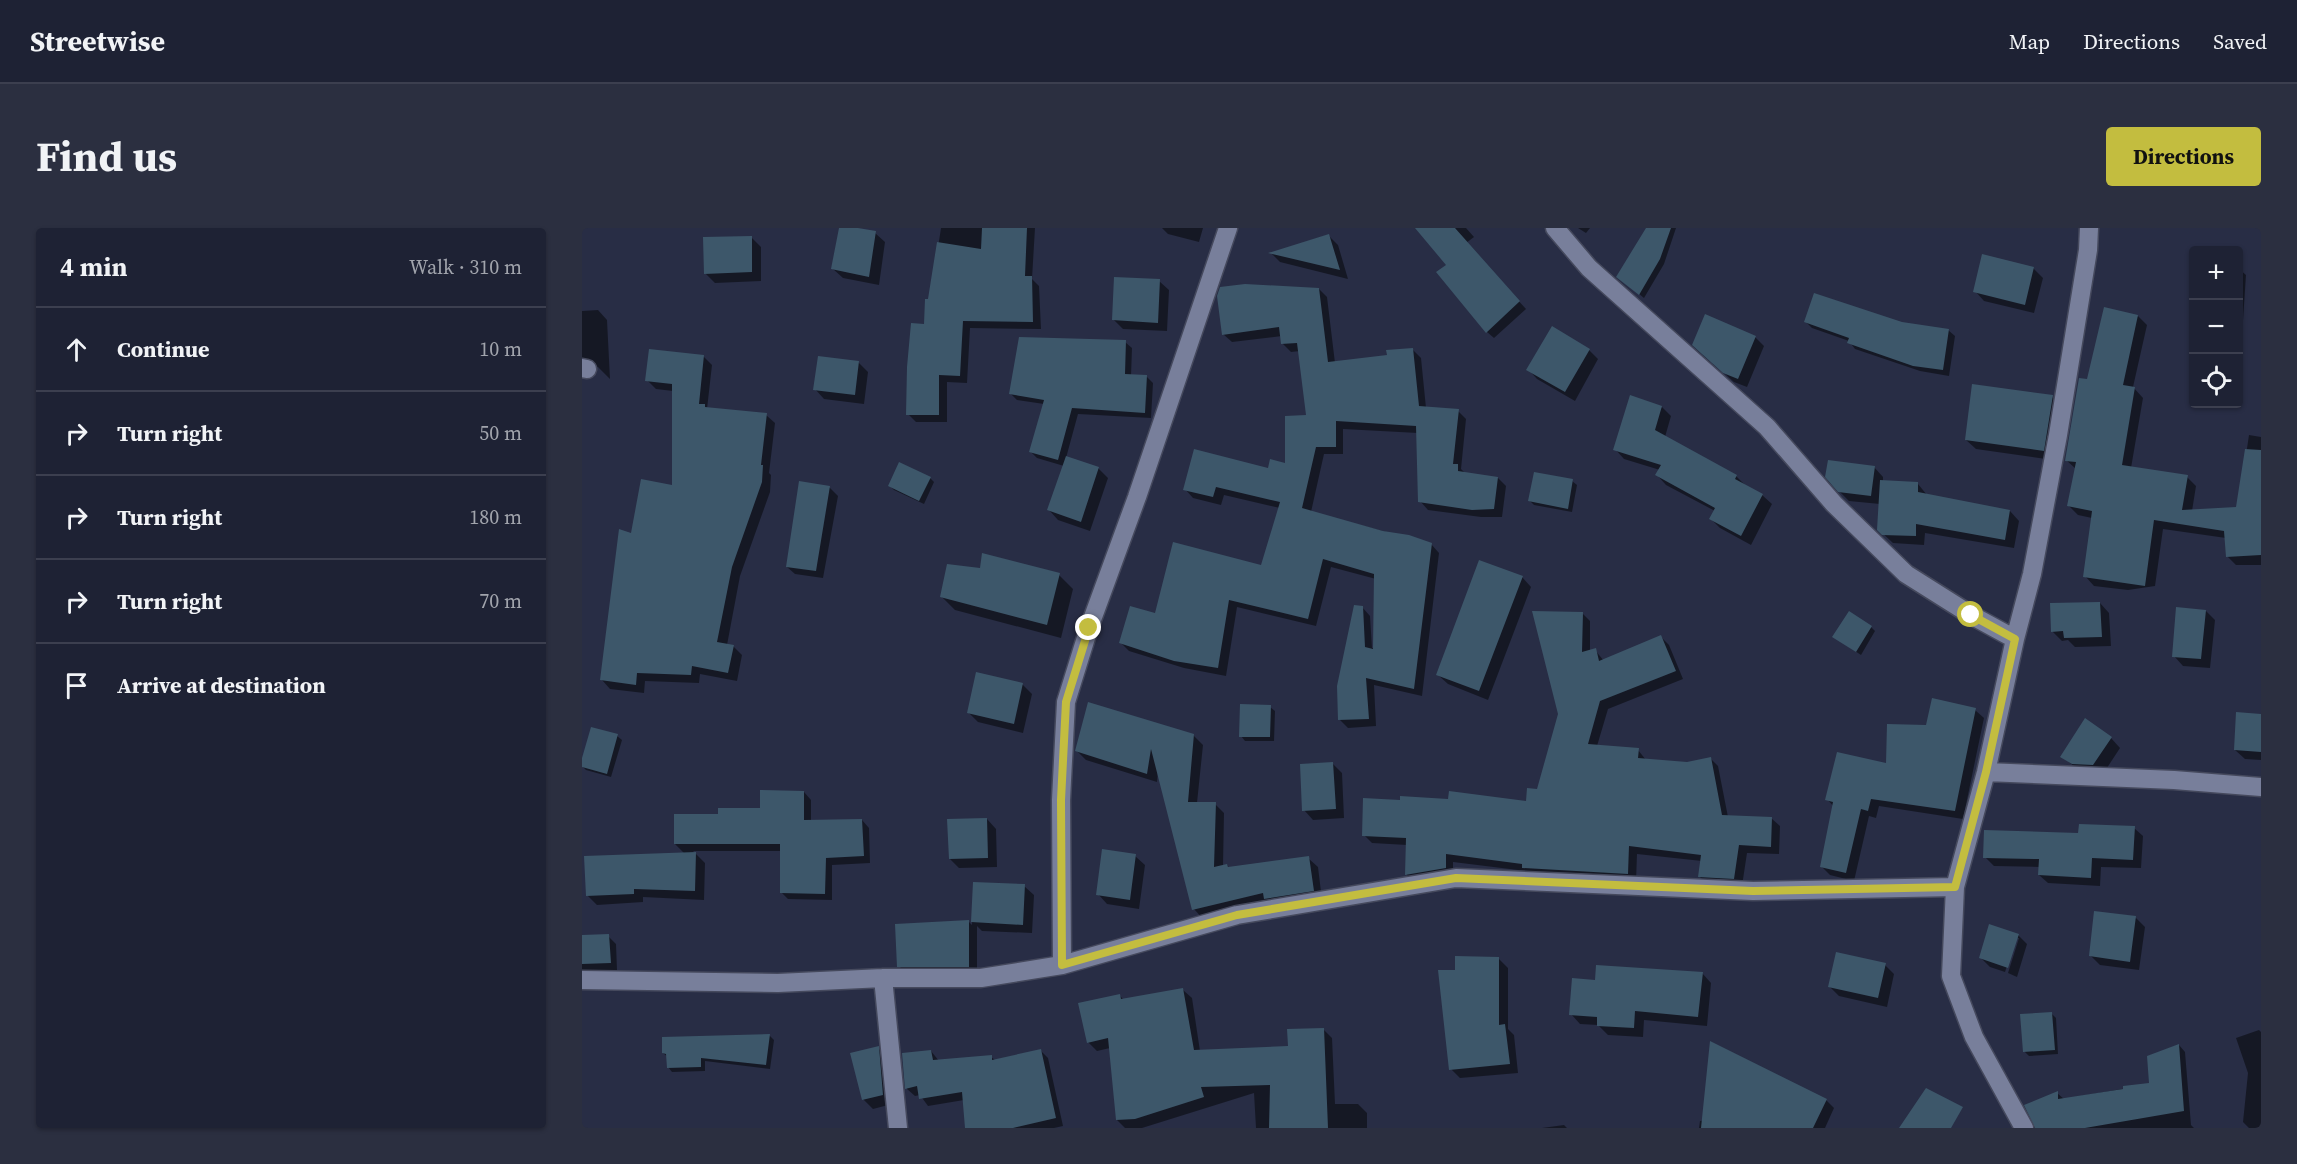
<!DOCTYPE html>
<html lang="en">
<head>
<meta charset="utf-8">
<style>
  :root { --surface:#1e2234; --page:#2b2f40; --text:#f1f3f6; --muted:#a1a4ac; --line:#3c3f4f; --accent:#c3bd3f }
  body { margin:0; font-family:"Source Serif 4",serif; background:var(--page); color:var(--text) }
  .controls { position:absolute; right:18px; top:18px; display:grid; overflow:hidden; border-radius:6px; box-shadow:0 2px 4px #0004 }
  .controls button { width:54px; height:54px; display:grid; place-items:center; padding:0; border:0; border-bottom:2px solid var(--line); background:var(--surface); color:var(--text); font:30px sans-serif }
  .stop { position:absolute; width:18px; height:18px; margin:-14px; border:4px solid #c3bd3f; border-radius:50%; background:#fff }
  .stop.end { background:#c3bd3f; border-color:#fff; box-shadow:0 2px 6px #0008 }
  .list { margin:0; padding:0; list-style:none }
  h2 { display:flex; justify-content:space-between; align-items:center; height:78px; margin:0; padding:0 24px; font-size:26px }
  h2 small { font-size:20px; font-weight:400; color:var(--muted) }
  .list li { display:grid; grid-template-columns:39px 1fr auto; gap:18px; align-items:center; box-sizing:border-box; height:84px; padding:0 24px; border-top:2px solid var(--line) }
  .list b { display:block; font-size:22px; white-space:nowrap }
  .list em { font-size:20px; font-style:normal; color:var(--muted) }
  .icon { flex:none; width:33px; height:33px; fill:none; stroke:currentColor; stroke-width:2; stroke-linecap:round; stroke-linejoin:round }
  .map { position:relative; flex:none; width:1679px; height:900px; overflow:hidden; border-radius:6px }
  header { display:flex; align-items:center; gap:36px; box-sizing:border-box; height:84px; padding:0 30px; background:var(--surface); border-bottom:2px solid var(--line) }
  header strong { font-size:28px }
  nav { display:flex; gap:33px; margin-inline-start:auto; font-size:21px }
  .intro { display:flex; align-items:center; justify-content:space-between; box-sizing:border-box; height:144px; padding:0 36px }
  h1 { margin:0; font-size:42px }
  .button { padding:15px 27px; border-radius:6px; background:var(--accent); color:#111; font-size:21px; font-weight:700 }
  main { display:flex; gap:36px; padding:0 36px }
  aside { flex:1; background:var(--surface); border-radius:6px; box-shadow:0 2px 4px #0004 }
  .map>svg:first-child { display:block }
  .shadow { fill:#0007 }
  .building { fill:#3d576a }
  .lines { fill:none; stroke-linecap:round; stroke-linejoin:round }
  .minor-casing { stroke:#45495d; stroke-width:21 }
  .minor { stroke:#787f9b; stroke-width:18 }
  .route { stroke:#c3bd3f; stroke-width:8 }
</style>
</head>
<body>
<header>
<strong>Streetwise</strong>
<nav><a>Map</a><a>Directions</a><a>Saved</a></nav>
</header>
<div class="intro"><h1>Find us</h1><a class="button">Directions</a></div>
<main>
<aside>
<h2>4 min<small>Walk · 310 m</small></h2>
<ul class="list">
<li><svg class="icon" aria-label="ahead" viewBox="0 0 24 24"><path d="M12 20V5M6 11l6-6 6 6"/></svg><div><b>Continue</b></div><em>10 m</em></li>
<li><svg class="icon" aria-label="right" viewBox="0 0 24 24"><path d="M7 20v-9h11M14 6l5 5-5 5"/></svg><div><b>Turn right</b></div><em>50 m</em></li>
<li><svg class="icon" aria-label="right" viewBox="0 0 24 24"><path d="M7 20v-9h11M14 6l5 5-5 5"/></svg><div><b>Turn right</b></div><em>180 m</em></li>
<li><svg class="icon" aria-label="right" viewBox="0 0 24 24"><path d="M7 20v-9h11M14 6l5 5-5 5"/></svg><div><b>Turn right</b></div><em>70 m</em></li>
<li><svg class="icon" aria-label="arrive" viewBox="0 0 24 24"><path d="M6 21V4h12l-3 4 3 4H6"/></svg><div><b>Arrive at destination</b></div></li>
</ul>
</aside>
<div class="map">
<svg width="1679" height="900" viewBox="0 0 1679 900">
  <rect width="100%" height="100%" fill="#282d45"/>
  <!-- shadow -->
  <path class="shadow" d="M258,0L293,5L303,14L297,57L261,50L251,41Z
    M359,0H453L450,51L457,58L459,101L388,100L385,155L365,154V194H334L326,186L344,98Z
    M580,0H621L617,14L586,6Z
    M843,0H884L892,9L884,15L944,81L912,110L905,104Z
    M996,0H1008L1004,5Z
    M1066,0H1094L1082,36L1062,70L1041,53Z
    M746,7L756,17L766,51L698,34L689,25Z
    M169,9L179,19V53L133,55L123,45Z
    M1451,40L1461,50L1452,85L1402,73L1393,63Z
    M1656,40L1664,47L1661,92H1656Z
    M577,53L587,62L585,103L541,101L531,91Z
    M737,61L745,69L753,135L806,128L831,122L839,130L844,180L876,183L884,191L879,241L883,245L916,250L924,258L920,289H899L846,282L838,273L836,205L761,201V226H742L729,284L849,316L857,325L840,468L792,457L794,498L766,500L758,492L780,379L788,388L790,420H793L794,351L749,339L734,398L655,379L644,448L602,440L547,423L539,415L574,387L680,339L698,280L642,267L639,277L611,270L603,261L705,237L726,189L718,123L709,124L701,116L700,108L650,114L641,106Z
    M16,82L25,92L28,151L16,139L12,138L0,144V83Z
    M1556,88L1565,97L1551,159L1561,170L1549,240L1605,249L1614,258L1610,283L1656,280L1667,207L1679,209V337H1654L1645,328L1644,310L1581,301L1573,358L1546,362L1512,358L1503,348L1510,290L1496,287L1487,278L1494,241L1484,232L1506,153Z
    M1224,94L1320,95L1366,102L1373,108L1367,148L1338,143L1273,121L1267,113L1230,100Z
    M1173,109L1182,118L1165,159L1152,154L1122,127Z
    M543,114L550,120L549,148L565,149L571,155L569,190L496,186L484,230L516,240L526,250L508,303L476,292L467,282L482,238L455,230L448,223L462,176L435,172L429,166Z
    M1007,122L1016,131L993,173L955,151L946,141Z
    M122,129L130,137L125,181L184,187L193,195L187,245L189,247L188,264L158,348L145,417L151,418L160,427L155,453L118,446L117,455L63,453L62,465L28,461L20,452L50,307L91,259V163L74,161L65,152Z
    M276,134L286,144L282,176L242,171L233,161Z
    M1470,169L1480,178L1471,232L1394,221L1384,212Z
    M1080,179L1089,188L1083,209L1154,248L1164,258L1180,267L1190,276L1169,317L1138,300L1129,291L1133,283L1084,257L1075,247L1078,242L1042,231L1033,221Z
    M1292,239L1301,249V254L1336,256L1345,267L1428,283L1437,293L1432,320L1343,305L1342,317L1311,315L1297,302L1298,276L1267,273L1257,263Z
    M348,250L352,254L342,276L312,262L308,258Z
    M990,253L995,257L990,284L952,277L948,273Z
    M218,255L248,260L256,268L241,350L213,346L205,339Z
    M477,347L491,361L479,410L373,382L359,368Z
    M940,349L949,359L906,472L866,456L856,447Z
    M1518,375L1527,385L1529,418L1493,419L1486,412L1480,413L1470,403Z
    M1624,383L1633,392L1628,440L1601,438L1592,428Z
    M1000,385L1008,393V423L1013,422L1022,433L1079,409L1087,417L1101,451L1026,481L1015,518L1056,522L1064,532L1105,535L1128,530L1136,538L1146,589L1189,590L1198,598L1197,626L1165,625L1160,658L1126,657L1118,649L1120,633L1055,626L1054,654L950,648L945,643L871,634V648L833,655L825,647V617L790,615L782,607L945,574L956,562L977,487Z
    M1289,399L1293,403L1279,427L1252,409Z
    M396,446L441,457L450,466L441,505L396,494L386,484Z
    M688,479L693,483L692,513H663L659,508Z
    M1393,482L1402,490L1381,591L1297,578L1294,590L1287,588L1272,653L1248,647L1240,639L1252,579L1245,571L1305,537L1346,498Z
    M1679,487V532L1663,531L1653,522Z
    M611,507L621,517L615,575L633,576L642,585L641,638L645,637L648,641L726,630L736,639L740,672L621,691L612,681L576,543L575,554L504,532L494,522Z
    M35,508L40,512L29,549L4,542L0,538V536Z
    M1529,510L1538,520L1521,546L1500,545L1480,528Z
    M750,535L760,545L762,590L731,592L722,582Z
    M222,564L229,572V593L280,592L287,600L288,635L250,637V672L206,671L199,664L200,623H111L123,635L122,672L61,669V674L15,677L5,667L103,626L93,616L138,587L179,581Z
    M405,591L414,601L415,639L377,640L368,631Z
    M1552,600L1561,608L1559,640L1519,639L1518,658L1466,655L1457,647L1458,639L1412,638L1403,629L1498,607Z
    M553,628L563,637L557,681L525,676L516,666Z
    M392,655L442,658L452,667L450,705L400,703L395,698V746H325L317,738L387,694L390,697Z
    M1554,690L1563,699L1557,742L1518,737L1509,728Z
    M1436,707L1445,716L1435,749L1426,745L1437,710H1434L1423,744L1408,739L1399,730Z
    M0,709H27L34,716L35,742L0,743Z
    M916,730L926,740V801L932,807L936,845L878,850L869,841L875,743Z
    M1303,737L1312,746L1305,779L1257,768L1248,759Z
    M1120,745L1129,755L1125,798L1062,792L1061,809L1026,807L1016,797L998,796L989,786L1015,753Z
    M601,762L610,770L618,823L708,820L741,801L750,810L753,876H776L785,885V900H674L672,865L560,900H543L535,892L528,820L515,823L506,814L538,768L542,772Z
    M1469,785L1474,790L1476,826L1447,828L1442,823Z
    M1677,802L1679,804V900H1667L1661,894L1666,845L1654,810Z
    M187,807L192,812L188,841L123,833V843L90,844L86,839V829L81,825Z
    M1597,817L1603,824L1609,897L1612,900H1455L1475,865L1482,871L1569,856Z
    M296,820L305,829L310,876L291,881L281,871Z
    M458,822L466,830L481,898L472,900H385L382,872L346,878L338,867L333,868L325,861L321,827L349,823L357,833L409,829L413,832Z
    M1244,872L1252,880L1243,900H1117L1118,893Z
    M982,897L985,900H960Z"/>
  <!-- building -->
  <path class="building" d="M257,0H276L294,3L287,49L249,41Z
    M400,0H445L443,48H450L451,94L381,93L378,148L357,147V187H324L325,139L329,95L342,96L343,71H346L355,14L399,21Z
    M833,0H873L938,73L904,105L854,44L864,37Z
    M1064,0H1089L1078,31L1057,67L1034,49Z
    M747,6L758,42L686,25Z
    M170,8V44L122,46L121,9Z
    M1400,26L1452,39L1443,77L1391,64Z
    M532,49L578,51L576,95L530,92Z
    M663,56L737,60L746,134L805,127L804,122L831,120L837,178L877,181L871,236H876V243L916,249L912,281L890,282L836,274L834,198L754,193V219H734L720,280L801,303L827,307L850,315L832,461L784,450L787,491L756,492L755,458L772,377L781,378L783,419L791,421L792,346L741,331L726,391L647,372L636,440L592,433L537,415L548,378L573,385L591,314L679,337L698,274L634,259L631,269L601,262L612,221L686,240L688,231L703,235V188L724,187L715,115L699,116L697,99L640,107L635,68L638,59Z
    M1232,65L1320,94L1367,101L1361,142L1331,138L1265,115L1267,110L1222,94Z
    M1522,79L1556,87L1541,157L1553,159L1540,237L1606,247L1600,282L1654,279L1663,221L1679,222V327L1644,329L1642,303L1572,292L1563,358L1501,349L1510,283L1485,278L1494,234L1483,233L1497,150L1505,151Z
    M1123,86L1174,108L1156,151L1141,145L1110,117Z
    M970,98L1008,121L983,164L944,142Z
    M437,109L544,112L543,146L565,147L563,185L490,180L476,232L447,224L462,172L427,166Z
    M67,121L122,127L117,176H123V179L185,185L179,237H181L180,254L150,339L135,414L152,417L146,445L110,438L109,447L55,445L54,457L18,452L37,301L49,305L59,251L90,257V156L63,153Z
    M236,128L277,133L273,167L231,162Z
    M1390,156L1471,167L1462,223L1383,212Z
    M1048,167L1080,178L1073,202L1155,247L1153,251L1181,266L1159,308L1127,291L1133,280L1073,247L1079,237L1031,222Z
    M484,228L517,239L499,294L465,282Z
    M1246,232L1293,238L1289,268L1256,264L1243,249Z
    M317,234L349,249L337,273L306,258Z
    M952,244L991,251L986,281L946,273Z
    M1298,252L1336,254V264L1428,282L1423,312L1334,296V308L1300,307L1295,302Z
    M217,253L248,258L234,343L204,339Z
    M400,325L478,345L465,397L358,369L365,336L398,340Z
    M897,332L941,348L897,463L854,447Z
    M1518,374L1520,409L1482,410L1481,403L1469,404L1468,375Z
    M1594,379L1624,382L1619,431L1590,429Z
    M950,383L1001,384L1000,424L1014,420L1017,433L1079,407L1094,443L1018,473L1006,516L1057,520L1056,530L1105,534L1129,529L1140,587L1190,589L1189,619L1157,617L1152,651L1116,649L1119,627L1047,618L1046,646L940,640V636L864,626V640L823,647L824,610L780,608L781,570L818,572V568L866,571L867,563L944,573L945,560L955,561L976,486Z
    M1267,383L1290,398L1274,424L1250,409Z
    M394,444L441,455L432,496L385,485Z
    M1350,470L1394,480L1373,583L1289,571L1286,583L1279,581L1264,645L1238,639L1251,574L1243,572L1255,524L1304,535L1305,496L1344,497Z
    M506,474L612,506L606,574H634L632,639L645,636L646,639L727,628L732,663L682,671L681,665L610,682L569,521L565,546L493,523Z
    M658,476L689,477L688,509H657Z
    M1654,484L1679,486V524L1652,522Z
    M1503,490L1530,509L1511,537L1490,536L1478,529Z
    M9,499L36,506L25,546L0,539V530Z
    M751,534L754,581L720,583L718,536Z
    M178,562L222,563V592L280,591L282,628L244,630L243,666L198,665V616H92V586H136V580H178Z
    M405,590L406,630L367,631L365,591Z
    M1497,596L1553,598L1551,632L1510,630L1509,650L1456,647L1457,631L1401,630L1402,602L1496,605Z
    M520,621L554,626L548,672L514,667Z
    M114,624L113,663L52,661V666L4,668L2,628Z
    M391,654L443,656L441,697L389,694Z
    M1512,683L1554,688L1548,734L1507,728Z
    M387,692V739H315L313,696Z
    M1407,696L1437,706L1426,740L1397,730Z
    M27,706L29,735L0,736V707Z
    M1254,724L1304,735L1296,770L1246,759Z
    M873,728L917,729V797L923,796L928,836L867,842L856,742H873Z
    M1014,737L1121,744L1116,789L1053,783L1052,800L1015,798V789L987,787L990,750L1013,752Z
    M601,760L612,822L706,818L705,801L742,800L746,900H687L688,857L619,859L622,869L553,891L534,892L526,810L505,815L496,775L538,766L539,771Z
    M1470,784L1473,822L1441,824L1438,786Z
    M188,806L184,837L119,830V839L85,840L84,826L80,825V809Z
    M1128,813L1245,871L1231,900H1119Z
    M1597,816L1602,883L1503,900H1453L1442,877L1476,863V871L1541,861V858L1567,855L1565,828Z
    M297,818L301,867L280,872L268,825Z
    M459,821L474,890L431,900H383L380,864L337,871L335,858L323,861L320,825L349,822L351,832L410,827V832Z
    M1344,860L1381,879L1369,900H1317Z"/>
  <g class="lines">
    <!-- minor casing -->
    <g class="minor-casing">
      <path id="minor" d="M973,0L1007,40L1185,199L1252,276L1324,346L1389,387L1433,411
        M0,140L5,141
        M1404,544L1592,552L1679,559
        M480,737L479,572L484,474L507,400L555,269L646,0
        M301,750L316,900
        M0,752L196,755L301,750H399L480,737L655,687L874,650L1171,663L1373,659
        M1442,900L1392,809L1369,748L1373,659L1404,544L1433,411L1450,346L1476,207L1506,22L1507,0"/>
    </g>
    <!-- minor -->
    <use href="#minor" class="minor"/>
  </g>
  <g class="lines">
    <!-- route -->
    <path class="route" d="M507,400L484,474L479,572L480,737L655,687L874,650L1171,663L1373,659L1404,544L1433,411L1389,387"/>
  </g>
</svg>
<div class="controls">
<button>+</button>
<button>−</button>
<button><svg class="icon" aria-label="locate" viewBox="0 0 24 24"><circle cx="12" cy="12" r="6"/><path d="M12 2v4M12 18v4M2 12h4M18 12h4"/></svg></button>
</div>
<div class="stop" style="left:1389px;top:387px"></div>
<div class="stop end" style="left:507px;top:400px"></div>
</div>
</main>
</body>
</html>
